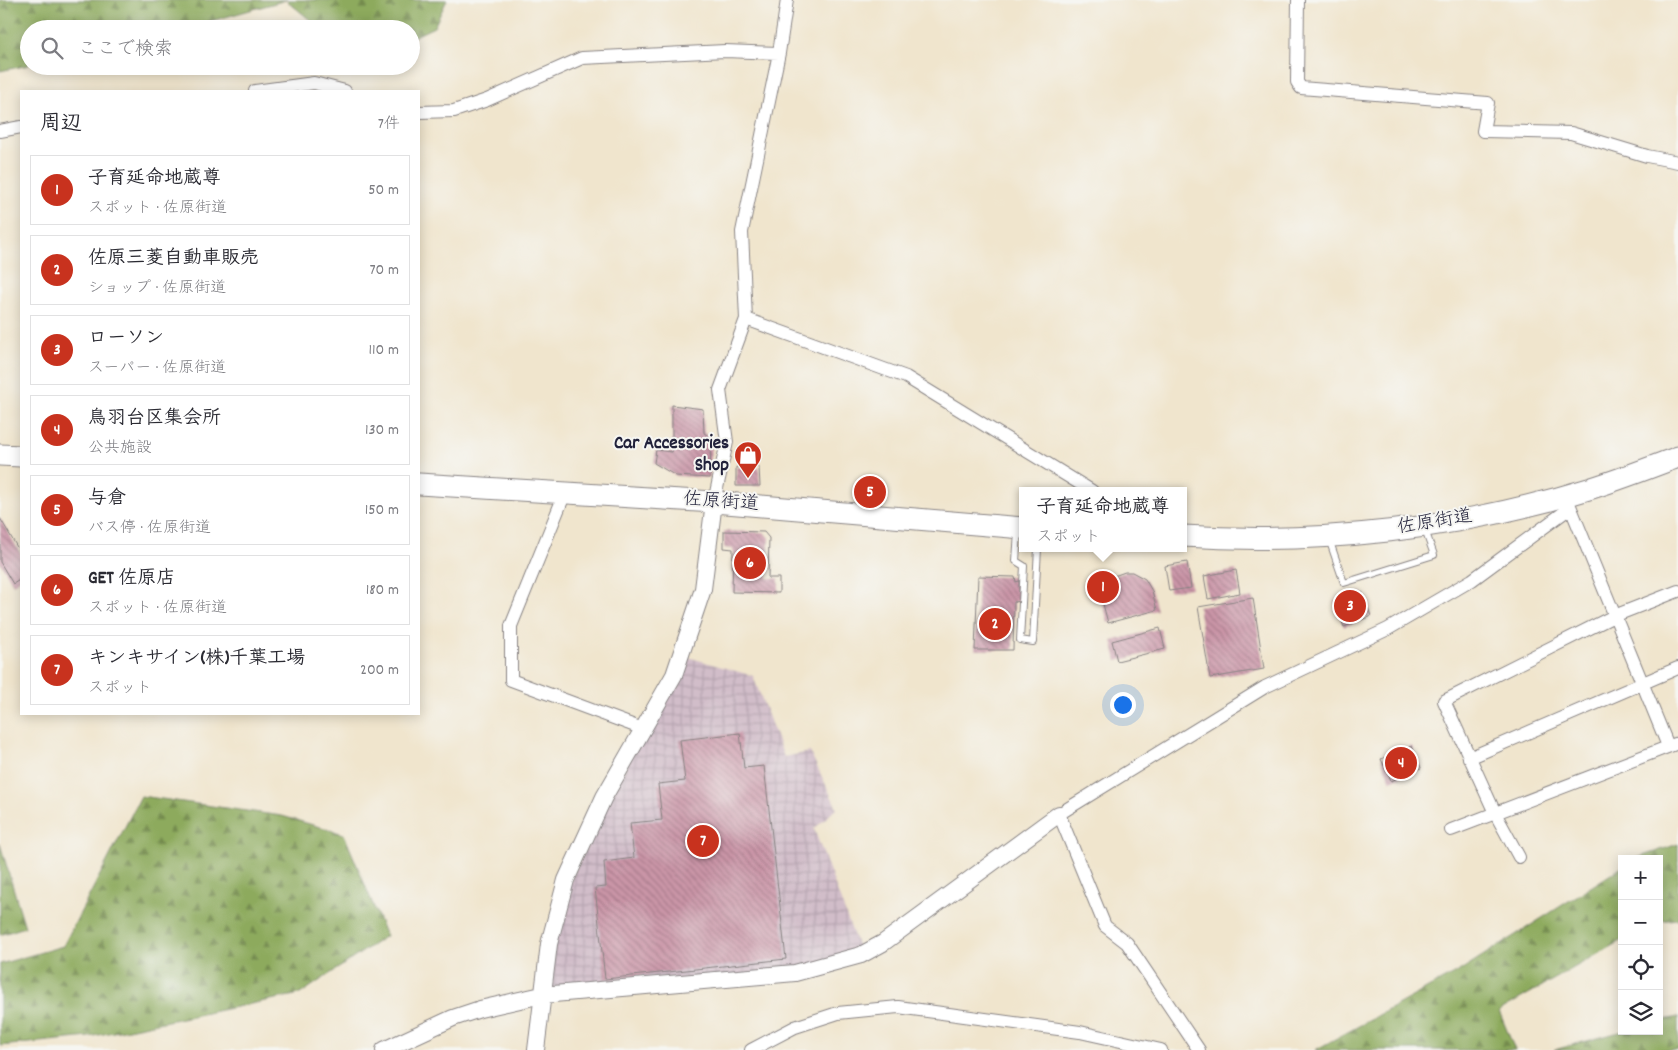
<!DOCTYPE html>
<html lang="ja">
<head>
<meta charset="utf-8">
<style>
  :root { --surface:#fff; --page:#f7f7f7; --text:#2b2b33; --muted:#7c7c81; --line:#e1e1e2; --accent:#c8321e }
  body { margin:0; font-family:Dekko,"Klee One",sans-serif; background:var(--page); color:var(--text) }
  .controls { position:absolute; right:15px; bottom:15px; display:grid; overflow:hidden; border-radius:0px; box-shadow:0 2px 12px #0003 }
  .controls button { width:45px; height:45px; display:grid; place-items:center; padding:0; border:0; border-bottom:1px solid var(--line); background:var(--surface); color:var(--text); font:25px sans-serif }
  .you { position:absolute; left:1122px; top:704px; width:18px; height:18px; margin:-12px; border:4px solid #fff; border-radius:50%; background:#1a73e8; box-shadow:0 0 0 8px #1a73e833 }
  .badge { display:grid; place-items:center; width:32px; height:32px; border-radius:50%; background:var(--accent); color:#fff; font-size:16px; font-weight:700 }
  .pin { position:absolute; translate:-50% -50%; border:2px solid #fff; box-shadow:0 1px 5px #0006 }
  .popup { position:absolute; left:1019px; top:487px; width:168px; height:65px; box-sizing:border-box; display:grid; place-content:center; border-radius:0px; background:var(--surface); filter:drop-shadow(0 1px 4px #0005); font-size:16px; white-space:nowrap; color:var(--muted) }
  .popup b { font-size:19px; color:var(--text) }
  .popup::after { content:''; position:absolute; left:50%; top:100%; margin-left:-10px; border:10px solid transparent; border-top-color:var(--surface) }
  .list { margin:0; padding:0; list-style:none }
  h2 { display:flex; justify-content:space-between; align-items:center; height:65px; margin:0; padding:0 20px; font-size:21px }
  h2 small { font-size:16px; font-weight:400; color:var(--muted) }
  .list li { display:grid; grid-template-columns:32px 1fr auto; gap:15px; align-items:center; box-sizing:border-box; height:70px; margin:0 10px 10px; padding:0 10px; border:1px solid var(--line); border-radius:0px }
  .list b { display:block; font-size:19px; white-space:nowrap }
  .list p { margin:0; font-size:16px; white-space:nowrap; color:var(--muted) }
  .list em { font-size:16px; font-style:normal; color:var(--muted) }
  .icon { flex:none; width:28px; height:28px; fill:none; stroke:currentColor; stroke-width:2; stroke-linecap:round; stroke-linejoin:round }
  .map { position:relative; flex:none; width:1678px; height:1050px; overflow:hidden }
  .search { position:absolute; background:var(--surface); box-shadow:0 2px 12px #0003; left:20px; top:20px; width:400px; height:55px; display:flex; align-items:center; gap:12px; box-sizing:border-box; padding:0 18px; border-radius:28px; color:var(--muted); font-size:19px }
  .panel { position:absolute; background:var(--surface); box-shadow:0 2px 12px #0003; left:20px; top:90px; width:400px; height:625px; border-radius:0px }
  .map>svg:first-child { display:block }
  .industrial { fill:url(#industrial-grid) }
  .forest { fill:url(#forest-firs); stroke:#58664c }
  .building { fill:url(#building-back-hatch) }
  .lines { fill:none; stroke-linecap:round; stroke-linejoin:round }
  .service-casing { stroke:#898484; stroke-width:8 }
  .minor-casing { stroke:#898484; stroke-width:14 }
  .tertiary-casing { stroke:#898484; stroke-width:18 }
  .trunk-casing { stroke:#898484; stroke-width:23 }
  .service { stroke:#fff; stroke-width:6 }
  .minor { stroke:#fff; stroke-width:12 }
  .tertiary { stroke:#fff; stroke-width:16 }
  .trunk { stroke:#fff; stroke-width:21 }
  .labels { text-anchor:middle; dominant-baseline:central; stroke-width:4; stroke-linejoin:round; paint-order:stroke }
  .poi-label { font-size:19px; font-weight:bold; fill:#22223b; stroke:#f6f6f2; text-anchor:end }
  .street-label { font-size:19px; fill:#22223b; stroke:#f6f6f2 }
</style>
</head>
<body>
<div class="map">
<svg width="1678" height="1050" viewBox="0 0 1678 1050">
  <defs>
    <pattern id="industrial-grid" width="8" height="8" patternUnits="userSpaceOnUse" patternTransform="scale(1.25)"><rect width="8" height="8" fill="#d1bdc9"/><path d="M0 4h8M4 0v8" fill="none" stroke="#b3a2ae"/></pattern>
    <pattern id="forest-firs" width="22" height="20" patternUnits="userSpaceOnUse" patternTransform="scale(1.25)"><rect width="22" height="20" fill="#8daa5d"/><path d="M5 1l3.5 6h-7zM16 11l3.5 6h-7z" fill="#738a4e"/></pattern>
    <pattern id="building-back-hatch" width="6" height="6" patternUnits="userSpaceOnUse" patternTransform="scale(1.25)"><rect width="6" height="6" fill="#ca95a7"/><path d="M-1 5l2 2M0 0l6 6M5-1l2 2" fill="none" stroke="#a47989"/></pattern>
  </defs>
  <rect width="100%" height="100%" fill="#f6f6f2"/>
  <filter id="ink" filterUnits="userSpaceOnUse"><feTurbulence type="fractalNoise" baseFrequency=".02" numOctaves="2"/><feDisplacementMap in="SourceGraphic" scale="10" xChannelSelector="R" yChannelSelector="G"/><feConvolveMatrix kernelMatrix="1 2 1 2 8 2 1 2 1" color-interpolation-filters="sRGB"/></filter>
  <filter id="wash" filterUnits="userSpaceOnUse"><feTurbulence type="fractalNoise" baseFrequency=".0096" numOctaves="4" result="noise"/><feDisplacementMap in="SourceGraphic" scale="20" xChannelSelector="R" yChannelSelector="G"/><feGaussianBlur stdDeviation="1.12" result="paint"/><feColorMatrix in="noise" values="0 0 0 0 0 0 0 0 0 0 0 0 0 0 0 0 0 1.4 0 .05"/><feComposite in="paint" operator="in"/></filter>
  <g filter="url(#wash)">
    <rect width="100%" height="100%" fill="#f0e5cd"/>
    <!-- industrial -->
    <path class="industrial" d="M681,655L753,676L784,757L810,752L837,808L814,829L861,955L818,968L542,995L560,901Z"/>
    <!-- forest -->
    <path class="forest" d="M0,0H447L434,27L411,38V29H321L286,0L183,29H29V65L0,71Z
      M141,796L282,816L344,834L386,936L300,994L89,1037L0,1046V964L63,946Z
      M0,844L25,927L0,935Z
      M1678,844V919L1659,921V859H1634Z
      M1622,867V940L1499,1011L1515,1050H1315L1459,971Z
      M1678,1017V1050H1554L1623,1031H1659V1021Z"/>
    <g id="blocks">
      <!-- building -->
      <path class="building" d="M672,405L703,409L704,433L711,438L710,478L676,476L654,463L656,450L672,452Z
        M736,467H759L760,486H736Z
        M0,518L21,554V579L13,584L0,562Z
        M724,531L764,532L769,538L768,578H779V593L732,592L733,549L724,548Z
        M1187,562L1191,588L1169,591L1165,566Z
        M1236,570L1240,593L1208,599L1204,576Z
        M1125,572H1132L1145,579L1152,591L1157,610L1108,623L1103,604V589L1111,577Z
        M978,576L1015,577L1016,582L1019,581V601L1014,602L1013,650H975Z
        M1362,592L1371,616L1344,627L1334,602Z
        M1253,598L1264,669L1210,678L1198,607Z
        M1160,628L1165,649L1117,661L1112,641Z
        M740,733L744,768L764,766L786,959L605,979L595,888L606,887L604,862L634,858L630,823L662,820L658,784L685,781L680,740Z
        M1412,746L1421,768L1391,781L1381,759Z"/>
    </g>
  </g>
  <g filter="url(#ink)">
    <use href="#blocks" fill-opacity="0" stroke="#898484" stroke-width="1"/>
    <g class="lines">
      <!-- service casing -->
      <g class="service-casing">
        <path id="service" d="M1018,532L1016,561L1024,566L1020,640L1033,642L1038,548
          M1329,539L1344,583L1434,555L1425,530"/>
      </g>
      <!-- minor casing -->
      <g class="minor-casing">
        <path id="minor" d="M1298,0L1297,82L1301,88L1488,103L1483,131L1571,133L1647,156L1678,162
          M255,91L314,83L345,91
          M419,112L454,111L487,100L582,58L725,51L779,53
          M0,131L21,127
          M746,319L906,377L1092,491
          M565,493L511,626V680L643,729
          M1568,501L1668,746
          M714,502L727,442L720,390L746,319L742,232L779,53L787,0
          M1469,758L1678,668
          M1451,830L1678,743
          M1519,857L1495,813L1444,701L1614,616L1678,591
          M751,1050L795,1027L838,1013L898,1007L1080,1032L1161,1050
          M1199,1050L1127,943L1105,926L1059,814L1265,687L1388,629L1472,580L1570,508"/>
      </g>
      <!-- tertiary casing -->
      <g class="tertiary-casing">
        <path id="tertiary" d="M384,1050L453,1018L480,1009L542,995L795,973L861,955L883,943L1059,814
          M536,1050L549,944L566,880L604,797L674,675L703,589L714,502"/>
      </g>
      <!-- trunk casing -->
      <g class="trunk-casing">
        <path id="trunk" d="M0,455L21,456
          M419,484L714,502L1023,528
          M1183,536C1320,545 1461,529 1592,488C1621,479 1649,468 1678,457"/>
      </g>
      <!-- service -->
      <use href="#service" class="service"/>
      <!-- minor -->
      <use href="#minor" class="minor"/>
      <!-- tertiary -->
      <use href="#tertiary" class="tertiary"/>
      <!-- trunk -->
      <use href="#trunk" class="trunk"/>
    </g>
  </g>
  <!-- icons -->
  <defs>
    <g id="shop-pin" transform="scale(1.4375)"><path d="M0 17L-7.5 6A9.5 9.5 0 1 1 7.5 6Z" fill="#c8321e" stroke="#f6f6f2"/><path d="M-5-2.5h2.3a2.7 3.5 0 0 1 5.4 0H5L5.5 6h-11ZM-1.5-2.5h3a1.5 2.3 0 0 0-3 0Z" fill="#fff"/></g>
  </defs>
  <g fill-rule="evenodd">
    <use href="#shop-pin" x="748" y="455"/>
  </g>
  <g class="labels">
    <!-- poi labels -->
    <g class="poi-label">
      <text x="729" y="444">Car Accessories<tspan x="729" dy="22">Shop</tspan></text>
    </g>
    <!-- street labels -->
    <g class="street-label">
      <text transform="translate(721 503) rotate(4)">佐原街道</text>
      <text transform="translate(1435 523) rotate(-9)">佐原街道</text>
    </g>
  </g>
</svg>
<div class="controls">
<button>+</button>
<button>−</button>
<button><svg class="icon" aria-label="locate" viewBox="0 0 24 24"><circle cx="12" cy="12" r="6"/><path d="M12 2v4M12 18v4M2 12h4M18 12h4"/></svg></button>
<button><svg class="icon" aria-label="layers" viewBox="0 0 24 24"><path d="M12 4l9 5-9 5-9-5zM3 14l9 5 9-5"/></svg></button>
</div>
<div class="you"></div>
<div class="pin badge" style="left:1103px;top:587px">1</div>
<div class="popup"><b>子育延命地蔵尊</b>スポット</div>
<div class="pin badge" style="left:995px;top:624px">2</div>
<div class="pin badge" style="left:1350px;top:606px">3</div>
<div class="pin badge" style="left:1401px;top:763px">4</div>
<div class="pin badge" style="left:870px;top:492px">5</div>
<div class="pin badge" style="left:750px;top:563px">6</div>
<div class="pin badge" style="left:703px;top:841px">7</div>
<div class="search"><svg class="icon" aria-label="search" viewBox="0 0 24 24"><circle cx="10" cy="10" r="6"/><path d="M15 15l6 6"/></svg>ここで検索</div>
<section class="panel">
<h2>周辺<small>7件</small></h2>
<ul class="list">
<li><span class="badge">1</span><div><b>子育延命地蔵尊</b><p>スポット · 佐原街道</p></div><em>50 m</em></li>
<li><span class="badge">2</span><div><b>佐原三菱自動車販売</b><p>ショップ · 佐原街道</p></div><em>70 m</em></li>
<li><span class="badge">3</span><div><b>ローソン</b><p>スーパー · 佐原街道</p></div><em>110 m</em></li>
<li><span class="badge">4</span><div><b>鳥羽台区集会所</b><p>公共施設</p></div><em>130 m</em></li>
<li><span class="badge">5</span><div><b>与倉</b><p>バス停 · 佐原街道</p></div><em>150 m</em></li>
<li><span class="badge">6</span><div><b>GET 佐原店</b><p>スポット · 佐原街道</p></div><em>180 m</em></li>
<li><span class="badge">7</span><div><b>キンキサイン(株)千葉工場</b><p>スポット</p></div><em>200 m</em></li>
</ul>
</section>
</div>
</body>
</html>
